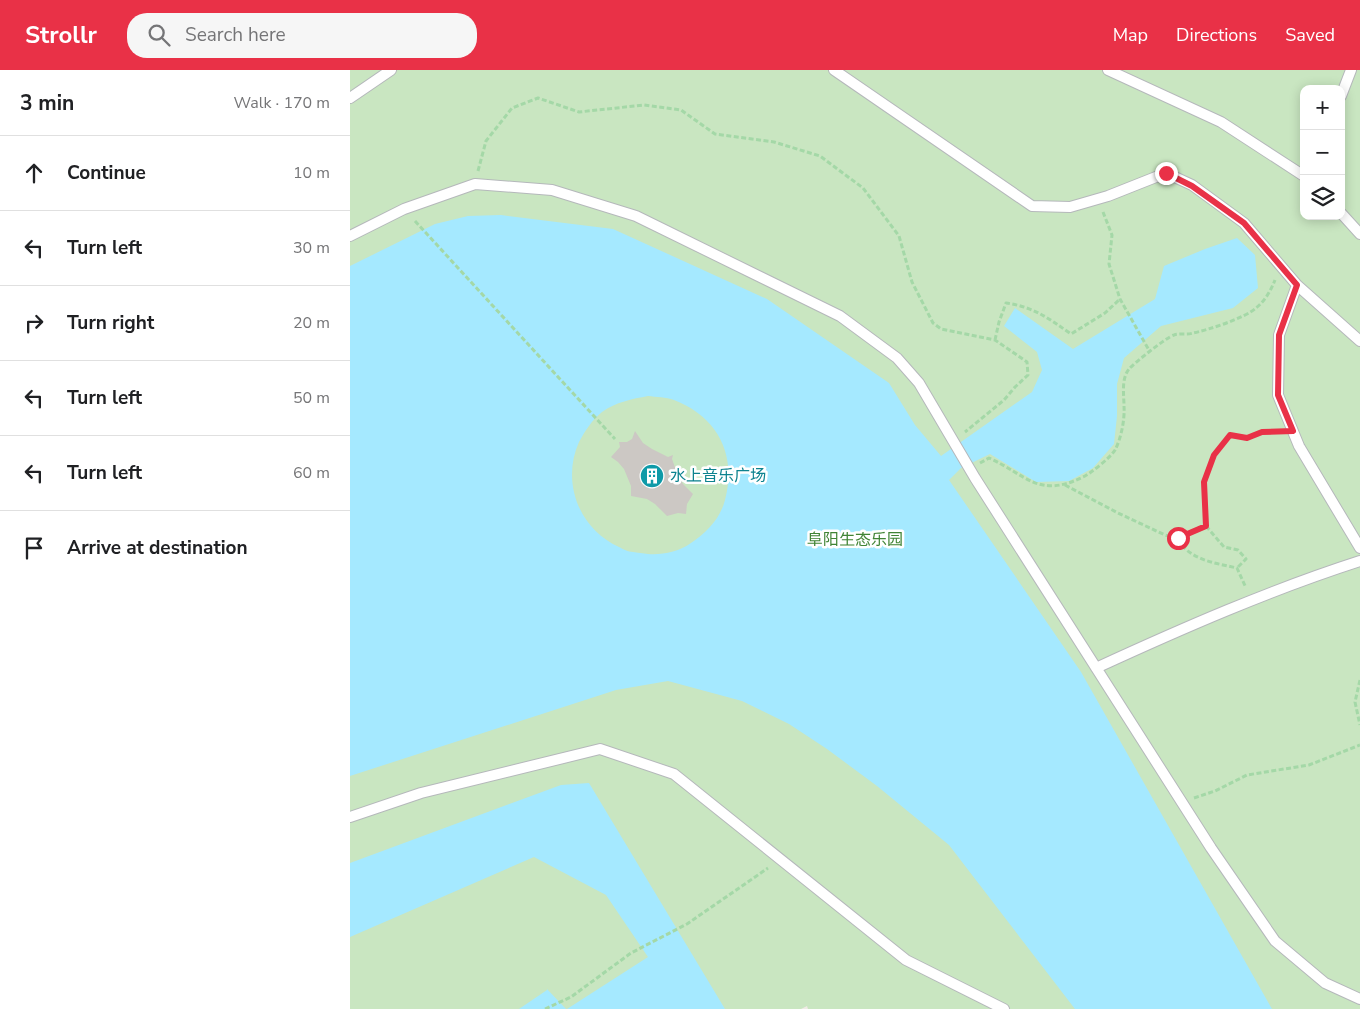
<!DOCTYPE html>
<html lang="en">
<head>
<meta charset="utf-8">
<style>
  :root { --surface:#fff; --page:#f6f6f6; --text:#202124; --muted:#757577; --line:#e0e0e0; --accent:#e93147 }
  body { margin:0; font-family:"Nunito Sans","Noto Sans SC",sans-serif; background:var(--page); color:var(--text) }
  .controls { position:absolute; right:15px; top:15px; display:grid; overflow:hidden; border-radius:10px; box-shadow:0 2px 12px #0003 }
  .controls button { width:45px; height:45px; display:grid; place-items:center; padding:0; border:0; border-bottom:1px solid var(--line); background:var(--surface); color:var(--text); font:25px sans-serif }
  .stop { position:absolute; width:15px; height:15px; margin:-11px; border:4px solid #e93147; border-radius:50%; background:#fff }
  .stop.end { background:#e93147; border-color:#fff; box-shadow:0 1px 5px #0008 }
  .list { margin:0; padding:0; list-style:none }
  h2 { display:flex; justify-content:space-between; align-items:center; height:65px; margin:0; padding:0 20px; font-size:21px }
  h2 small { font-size:16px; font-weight:400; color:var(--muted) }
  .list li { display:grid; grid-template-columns:32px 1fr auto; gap:15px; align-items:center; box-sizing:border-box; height:75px; padding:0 20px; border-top:1px solid var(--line) }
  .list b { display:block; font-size:19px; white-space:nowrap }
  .list em { font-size:16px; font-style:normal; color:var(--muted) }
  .icon { flex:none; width:28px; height:28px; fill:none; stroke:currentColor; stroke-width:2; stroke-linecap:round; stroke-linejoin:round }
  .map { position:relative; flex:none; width:1010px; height:939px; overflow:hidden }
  header { display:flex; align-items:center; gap:30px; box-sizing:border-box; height:70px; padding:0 25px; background:var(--accent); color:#fff }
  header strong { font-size:24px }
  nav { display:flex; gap:28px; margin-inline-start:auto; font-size:18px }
  .search { width:350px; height:45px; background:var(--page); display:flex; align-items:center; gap:12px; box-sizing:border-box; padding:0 18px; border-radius:20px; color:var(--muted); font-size:19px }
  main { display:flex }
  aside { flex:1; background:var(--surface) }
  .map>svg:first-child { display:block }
  .green { fill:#c9e6c1; fill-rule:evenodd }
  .water { fill:#a5e9ff; fill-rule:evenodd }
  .building { fill:#ccc8c4 }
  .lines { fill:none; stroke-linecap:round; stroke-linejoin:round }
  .service-casing { stroke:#b5b8bb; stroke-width:12 }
  .path { stroke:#a4d8a7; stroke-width:3; stroke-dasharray:5 2.5; stroke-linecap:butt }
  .service { stroke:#fff; stroke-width:10 }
  .route { stroke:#e93147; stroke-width:6 }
  .labels { text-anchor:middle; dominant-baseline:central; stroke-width:5; stroke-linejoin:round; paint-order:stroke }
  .culture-label { font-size:16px; fill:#0d838f; stroke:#fff; text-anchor:start }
  .park-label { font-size:16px; fill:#408435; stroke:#fff }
</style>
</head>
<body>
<header>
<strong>Strollr</strong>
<div class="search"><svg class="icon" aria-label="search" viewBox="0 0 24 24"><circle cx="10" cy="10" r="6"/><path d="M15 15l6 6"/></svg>Search here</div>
<nav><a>Map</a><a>Directions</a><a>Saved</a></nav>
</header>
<main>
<aside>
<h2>3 min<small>Walk · 170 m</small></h2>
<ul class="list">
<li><svg class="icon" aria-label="ahead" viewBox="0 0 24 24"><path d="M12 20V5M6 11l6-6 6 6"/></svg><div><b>Continue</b></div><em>10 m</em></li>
<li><svg class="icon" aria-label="left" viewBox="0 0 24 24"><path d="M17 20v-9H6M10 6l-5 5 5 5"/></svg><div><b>Turn left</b></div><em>30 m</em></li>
<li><svg class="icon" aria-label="right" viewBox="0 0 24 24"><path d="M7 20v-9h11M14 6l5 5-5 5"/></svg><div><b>Turn right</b></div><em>20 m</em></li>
<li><svg class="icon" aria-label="left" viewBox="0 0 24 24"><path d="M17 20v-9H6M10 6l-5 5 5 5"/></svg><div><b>Turn left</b></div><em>50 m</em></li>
<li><svg class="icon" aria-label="left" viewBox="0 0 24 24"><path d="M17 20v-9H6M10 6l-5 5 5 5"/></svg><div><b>Turn left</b></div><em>60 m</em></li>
<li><svg class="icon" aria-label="arrive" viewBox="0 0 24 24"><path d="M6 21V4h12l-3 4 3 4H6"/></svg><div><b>Arrive at destination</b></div></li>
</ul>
</aside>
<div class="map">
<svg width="1010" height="939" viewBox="0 0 1010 939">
  <rect width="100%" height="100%" fill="#efebe5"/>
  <!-- green -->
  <path class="green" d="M0,0H1010V939H458L457,936L451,939H0ZM954,19H991V146H954Z"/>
  <!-- water -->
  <path class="water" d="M151,145L263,159L417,229L539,313L565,355L591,386L682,322L692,300L687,282L654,256L665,238L723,279L805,229L814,196L855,179L887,168L905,185L908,218L883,238L811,256L774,288L767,314V346L764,374L743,398L719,411L686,412L640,384L611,398L599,410L731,602L922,939H725L599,775L527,716L477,679L439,654L392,631L318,611L266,620L0,706V196L85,154L118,146ZM298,326C306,327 316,327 324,330C368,347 387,385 375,430C370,449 357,462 341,473C329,482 312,485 298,484C293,483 287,483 283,482C278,482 273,479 269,477C229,459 211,412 229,372C235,361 242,350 252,342C266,332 282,329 298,326Z
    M239,713L375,939H217L298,887L256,825L184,787L0,867V793L211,715Z
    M197,919L216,939H169L197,920Z"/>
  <!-- building -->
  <path class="building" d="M285,361L293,373L302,379L318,387L323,385L322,389L327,403L333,414L343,424L337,434L336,444L328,443L317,446L305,434L297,429L281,426V416L274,399L268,392L261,387L270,377L269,372H277L282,369Z"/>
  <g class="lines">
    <!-- service casing -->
    <g class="service-casing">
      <path id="service" d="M484,0L682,136L720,137L758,126L816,103L842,115L894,153L947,215L1010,271
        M758,0L871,52L954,106
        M991,26L1001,0
        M0,28L41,0
        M991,143L1010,164
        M0,166L54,139L125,114L202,120L286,146L490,246L547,288L569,313L625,408L861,778L925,871L975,913L1010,929
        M947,215L929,265L928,325L949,376L1010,478
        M746,598C833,558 920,520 1010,491
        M0,747L71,723L250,679L324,704L556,890L654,939"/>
    </g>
    <!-- path -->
    <path class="path" d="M128,101L136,71L162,38L188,28L229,42L294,35L331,40L365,64L424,72L470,86L513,118L549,166L562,212L583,253L591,259L645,270L677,292L678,305L665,317L654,330L615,362
      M753,142L762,165L759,194L770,229L800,282
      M65,151L265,369
      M645,270L649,252L656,233C684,237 698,248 721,264L755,243L770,229
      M630,393L639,388C677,405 688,429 733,407C740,404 761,387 765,380C771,369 775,349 774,336C774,325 771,309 779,299C784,293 817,267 824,265C830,263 837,265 843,263C858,260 895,248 906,238C915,231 921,220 925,210
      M715,415L768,443L815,465L828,469L856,456L854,412L863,385L880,365L897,368L912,362H928
      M856,456L874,477L888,480L896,489L887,498
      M828,469C839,490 865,493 887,498L896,518
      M1010,610L1005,632L1010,655
      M844,728L865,721L897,705L959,695L1010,675
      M195,939L221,927L281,883L337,854L418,798"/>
    <!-- service -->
    <use href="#service" class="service"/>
  </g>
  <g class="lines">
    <!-- route -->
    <path class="route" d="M816,103L842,116L894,153L947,215L929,265L928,325L943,361L912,362L897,368L880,365L864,385L854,412L856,456L828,468"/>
  </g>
  <!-- icons -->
  <defs>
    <g id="building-disc" transform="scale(1.25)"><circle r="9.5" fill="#0f9aa8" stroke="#fff"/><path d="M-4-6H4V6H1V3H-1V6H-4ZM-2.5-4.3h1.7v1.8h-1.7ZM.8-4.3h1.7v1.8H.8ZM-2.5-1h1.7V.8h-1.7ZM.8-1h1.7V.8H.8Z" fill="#fff"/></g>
  </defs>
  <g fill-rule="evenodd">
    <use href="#building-disc" x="302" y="406"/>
  </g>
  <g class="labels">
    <!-- culture labels -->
    <g class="culture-label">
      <text x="320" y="406">水上音乐广场</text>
    </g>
    <!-- park labels -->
    <g class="park-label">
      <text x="505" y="470">阜阳生态乐园</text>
    </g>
  </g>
</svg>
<div class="controls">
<button>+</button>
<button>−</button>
<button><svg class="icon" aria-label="layers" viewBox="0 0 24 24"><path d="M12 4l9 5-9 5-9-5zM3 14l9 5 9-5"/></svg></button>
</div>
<div class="stop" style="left:828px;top:468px"></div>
<div class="stop end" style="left:816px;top:103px"></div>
</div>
</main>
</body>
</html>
